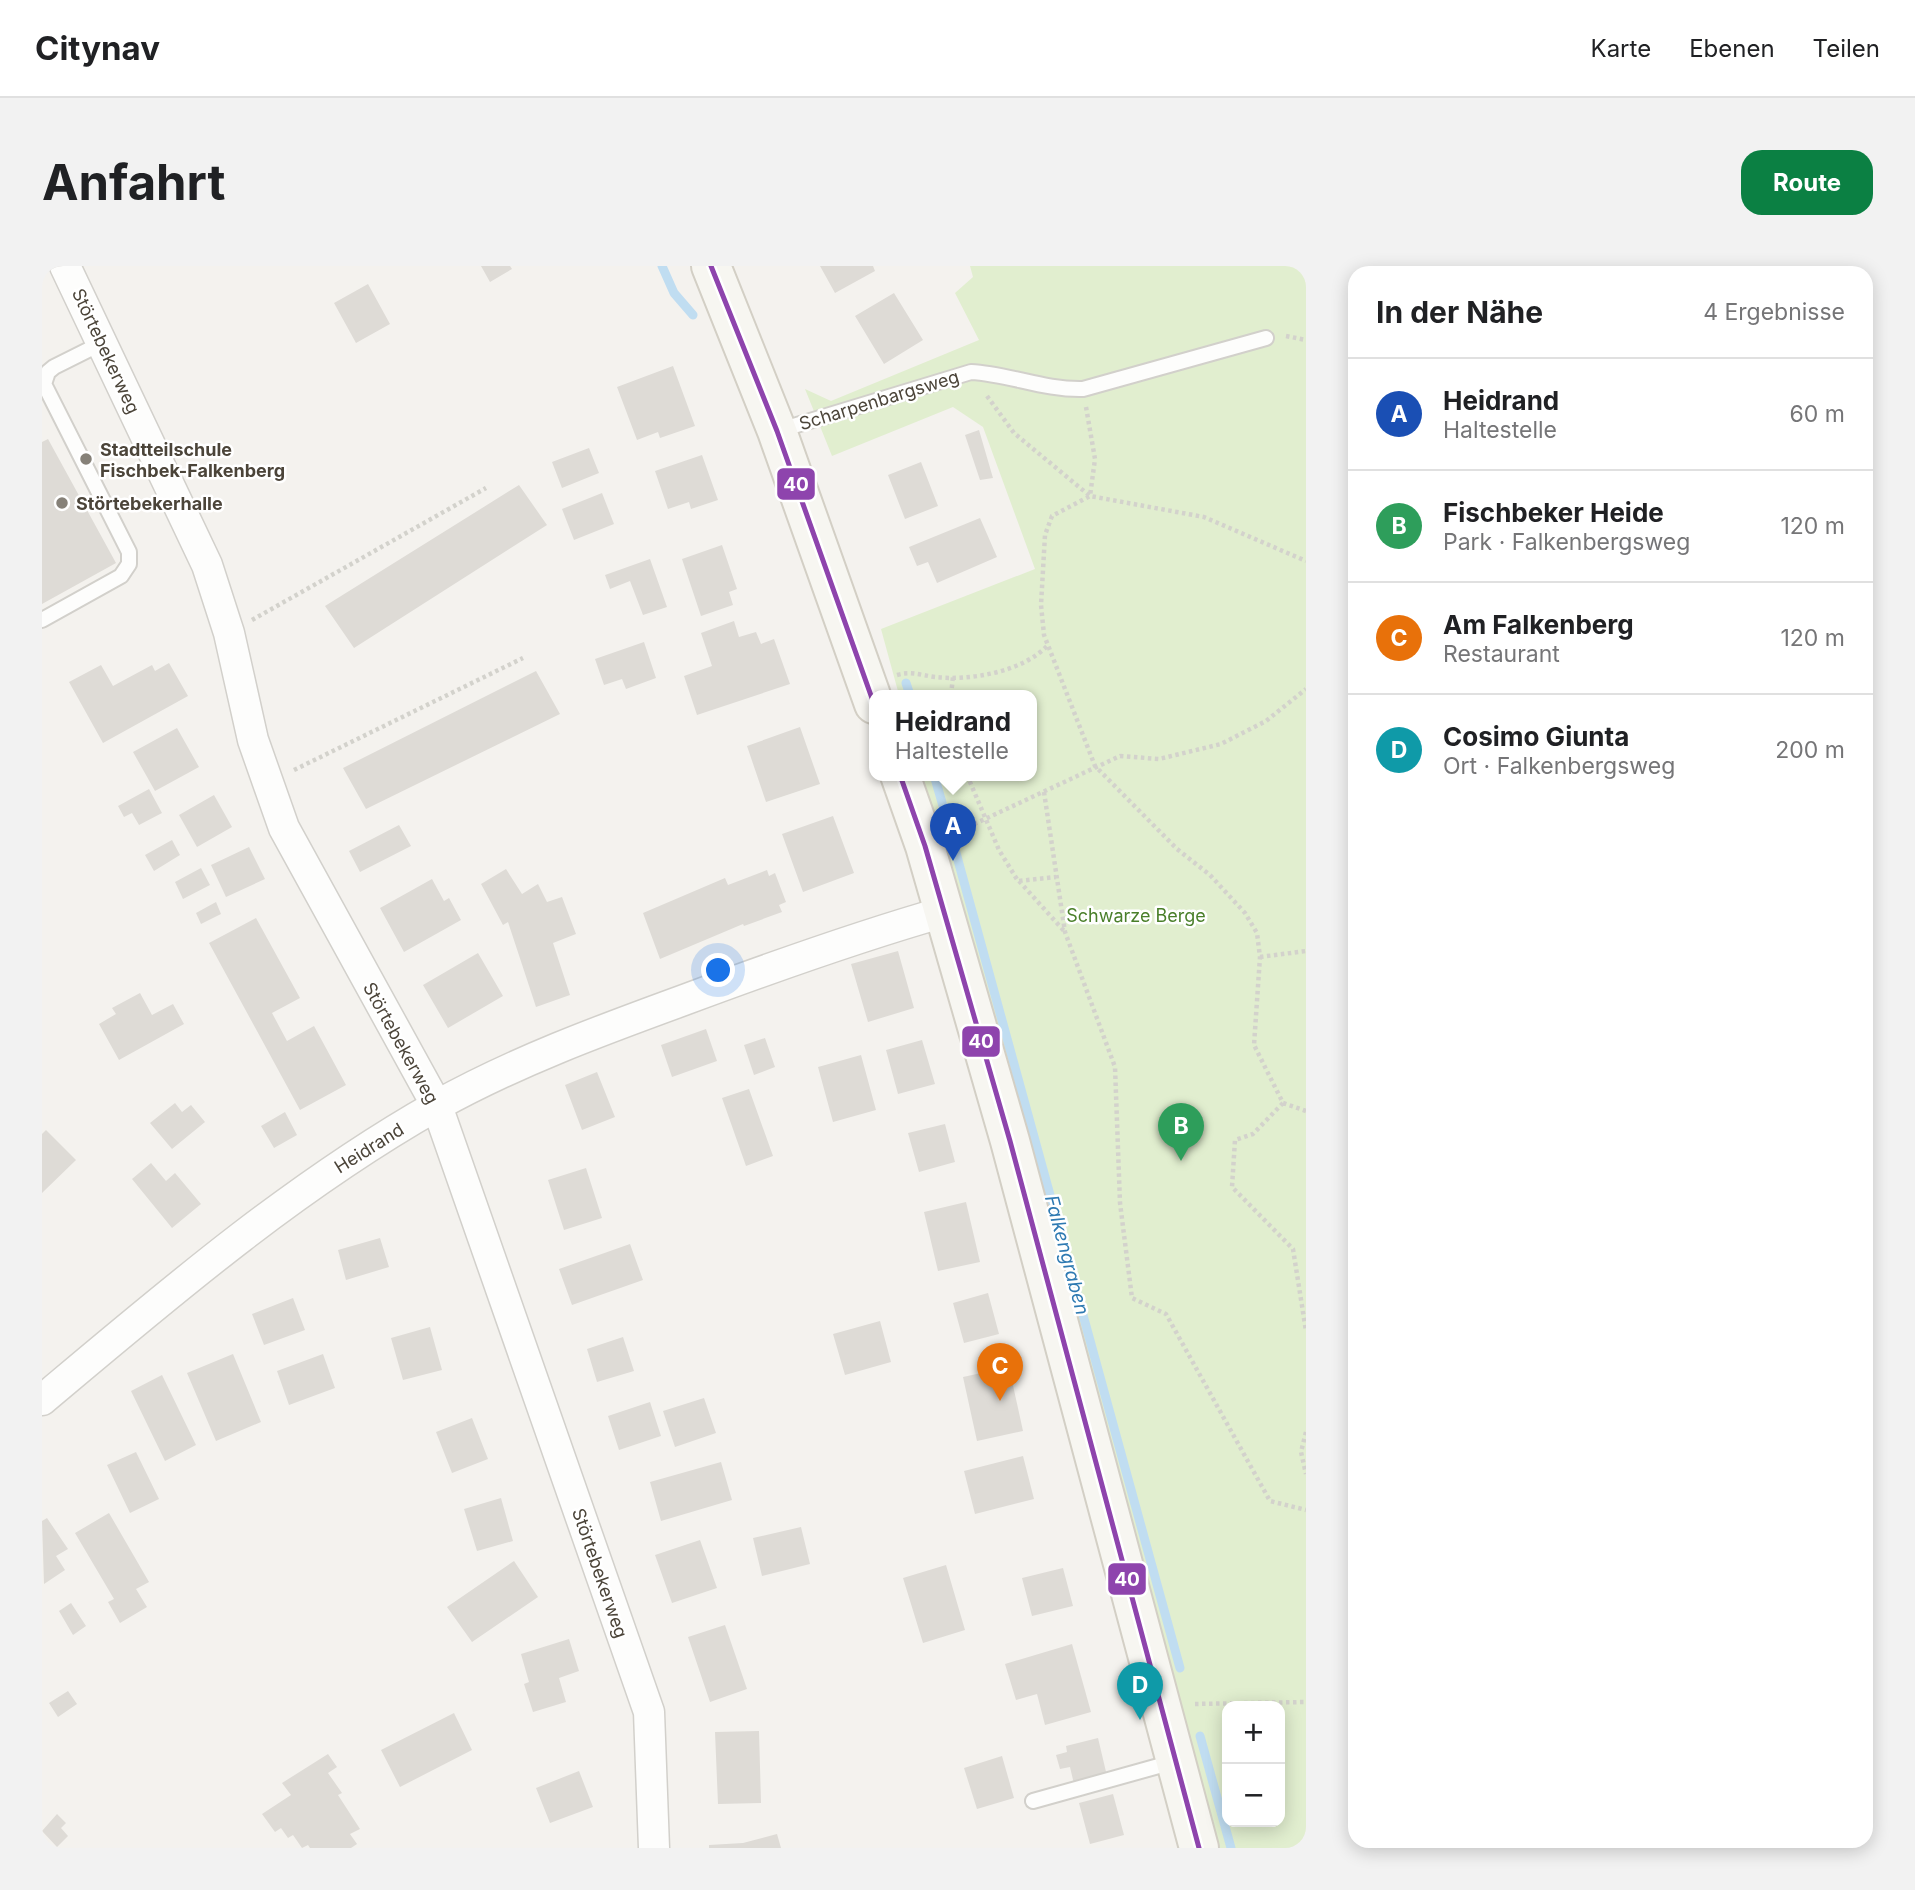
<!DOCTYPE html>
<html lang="de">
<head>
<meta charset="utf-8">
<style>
  :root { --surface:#fff; --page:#f2f2f2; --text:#202124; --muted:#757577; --line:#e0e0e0; --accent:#0b8043 }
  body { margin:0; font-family:Inter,sans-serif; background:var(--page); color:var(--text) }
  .controls { position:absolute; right:21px; bottom:21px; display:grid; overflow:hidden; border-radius:14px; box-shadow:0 4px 18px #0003 }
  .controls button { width:63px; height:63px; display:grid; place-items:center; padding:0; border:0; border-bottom:2px solid var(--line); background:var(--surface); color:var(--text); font:35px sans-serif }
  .you { position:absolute; left:677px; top:705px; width:24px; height:24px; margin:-18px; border:5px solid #fff; border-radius:50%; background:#1a73e8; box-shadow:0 0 0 10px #1a73e833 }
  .badge { display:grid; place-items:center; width:46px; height:46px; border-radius:50%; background:var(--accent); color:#fff; font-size:23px; font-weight:700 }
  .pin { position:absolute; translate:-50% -58px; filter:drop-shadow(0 2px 4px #0008) }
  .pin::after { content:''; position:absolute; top:37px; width:24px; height:21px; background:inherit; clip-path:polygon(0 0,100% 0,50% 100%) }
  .popup { position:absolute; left:827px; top:424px; width:168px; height:91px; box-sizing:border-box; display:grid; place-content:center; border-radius:14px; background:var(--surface); filter:drop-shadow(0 2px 5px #0005); font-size:23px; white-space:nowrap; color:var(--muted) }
  .popup b { font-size:26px; color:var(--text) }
  .popup::after { content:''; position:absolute; left:50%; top:100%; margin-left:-14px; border:14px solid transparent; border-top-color:var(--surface) }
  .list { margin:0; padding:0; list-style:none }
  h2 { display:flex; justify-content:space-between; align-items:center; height:91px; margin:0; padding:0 28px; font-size:30px }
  h2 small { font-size:23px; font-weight:400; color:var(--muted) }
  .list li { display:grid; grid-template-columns:46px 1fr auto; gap:21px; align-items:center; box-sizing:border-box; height:112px; padding:0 28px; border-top:2px solid var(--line) }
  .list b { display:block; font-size:26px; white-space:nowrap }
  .list p { margin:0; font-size:23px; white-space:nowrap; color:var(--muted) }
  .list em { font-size:23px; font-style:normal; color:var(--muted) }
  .map { position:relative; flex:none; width:1264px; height:1582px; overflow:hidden; border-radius:21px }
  header { display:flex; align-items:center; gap:42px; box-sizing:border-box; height:98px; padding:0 35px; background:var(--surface); border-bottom:2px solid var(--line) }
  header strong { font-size:33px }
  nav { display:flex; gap:38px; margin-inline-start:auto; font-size:24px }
  .intro { display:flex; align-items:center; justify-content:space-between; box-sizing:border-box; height:168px; padding:0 42px }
  h1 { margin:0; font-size:49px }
  .button { padding:18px 32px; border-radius:21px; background:var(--accent); color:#fff; font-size:24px; font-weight:700 }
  main { display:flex; gap:42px; padding:0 42px }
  aside { flex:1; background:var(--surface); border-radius:21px; box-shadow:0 4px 18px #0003 }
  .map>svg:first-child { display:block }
  .green { fill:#e1eecf; fill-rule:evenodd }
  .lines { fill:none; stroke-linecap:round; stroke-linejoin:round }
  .stream { stroke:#c0ddf1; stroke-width:9 }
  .building { fill:#dedbd6 }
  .lane-casing { stroke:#d2d0cb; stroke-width:18 }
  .street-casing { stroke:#d2d0cb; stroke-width:33 }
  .secondary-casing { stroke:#d3cfc5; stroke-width:42 }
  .path { stroke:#d3d2cc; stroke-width:4.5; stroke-dasharray:3.5 3.5; stroke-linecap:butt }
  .lane { stroke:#fdfdfc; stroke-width:14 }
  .street { stroke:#fdfdfc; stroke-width:30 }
  .secondary { stroke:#f7f6f1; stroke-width:38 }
  .bus-1-casing { stroke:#fff; stroke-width:10 }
  .bus-1 { stroke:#8e44ad; stroke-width:5 }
  .poi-dot { fill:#868178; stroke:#fff; stroke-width:2.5 }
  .labels { text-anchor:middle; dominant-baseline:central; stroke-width:5; stroke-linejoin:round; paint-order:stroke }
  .street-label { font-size:18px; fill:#4b4439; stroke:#fff }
  .poi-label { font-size:18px; font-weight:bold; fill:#4b4439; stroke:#fff; text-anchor:start }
  .park-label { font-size:18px; fill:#4a7f2a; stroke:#fff }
  .water-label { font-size:19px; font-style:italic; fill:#2e7ab2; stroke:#fff }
  .line-badge { stroke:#fff; stroke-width:2.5 }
  .badge-label { font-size:19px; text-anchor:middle; font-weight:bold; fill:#fff }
</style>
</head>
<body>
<header>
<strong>Citynav</strong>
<nav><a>Karte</a><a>Ebenen</a><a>Teilen</a></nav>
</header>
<div class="intro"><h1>Anfahrt</h1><a class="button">Route</a></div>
<main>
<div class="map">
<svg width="1264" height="1582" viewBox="0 0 1264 1582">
  <rect width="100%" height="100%" fill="#f4f2ee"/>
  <!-- green -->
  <path class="green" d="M928,0H1264V1582H1173L879,509H990V429H857L839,363L993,303L941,161L911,141L790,190L763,123L789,135L937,74L913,27L931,11ZM1185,1440H1238V1556H1185Z"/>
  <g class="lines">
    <!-- stream -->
    <path class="stream" d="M620,0L632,27L651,49
      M864,417L868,429
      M892,509L908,564
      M911,576L1138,1402
      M1158,1470L1189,1582"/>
  </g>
  <!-- building -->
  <path class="building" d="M439,0H468L470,3L448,16Z
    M778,0H831L833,5L793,27Z
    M326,18L348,58L314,77L292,37Z
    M852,27L881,74L842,98L813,50Z
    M631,100L653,160L618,172L616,166L595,174L575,121Z
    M937,164L951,212L938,214L923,169Z
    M6,173L74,297L0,338V176Z
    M547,182L557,207L520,222L510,196Z
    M660,189L676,234L649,243L647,236L626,243L613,205Z
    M879,196L896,240L863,253L846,209Z
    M477,219L505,259L312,382L283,340Z
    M560,227L572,258L532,274L520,243Z
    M938,252L955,291L895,317L886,296L875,300L867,281Z
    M680,279L695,323L687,326L691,339L659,350L640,293Z
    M608,293L625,341L601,349L588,315L568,323L563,309Z
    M692,355L697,371L714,366L719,378L732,373L748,418L655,449L642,410L670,400L659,367Z
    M602,376L614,412L584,423L580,413L562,419L553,393Z
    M127,397L146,430L61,477L27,416L59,399L71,420L110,399L113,405Z
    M494,405L518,448L324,543L301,502Z
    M758,461L778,518L724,536L705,480Z
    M135,462L157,501L113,525L91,486Z
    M107,523L120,547L97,559L90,547L82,551L76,540Z
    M172,529L190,561L155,581L137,549Z
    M791,550L812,607L761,626L740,568Z
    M357,559L369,580L318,606L307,585Z
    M130,574L138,589L112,605L103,589Z
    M207,581L223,613L184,631L169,599Z
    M159,602L168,619L141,633L133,616Z
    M464,603L480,628L496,618L505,636L520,631L534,668L511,677L528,729L494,741L466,656L461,659L439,618Z
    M725,604L727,610L733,607L744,636L737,639L740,646L702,660L701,658L618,693L601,647L683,612L686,619Z
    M390,613L402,635L407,632L419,654L362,686L338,642Z
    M174,636L179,648L159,658L154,647Z
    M214,652L258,732L230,747L245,775L272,760L304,819L258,844L167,677Z
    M856,685L872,742L826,756L809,698Z
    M436,687L461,730L406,762L381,719Z
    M98,727L110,749L131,738L142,758L77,794L57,758L74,748L70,742Z
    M664,763L675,795L630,811L619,779Z
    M723,772L733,801L712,809L702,779Z
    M880,774L893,818L856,828L844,784Z
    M819,789L834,844L791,856L776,801Z
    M555,806L573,851L540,864L523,819Z
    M707,823L731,890L704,900L680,832Z
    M133,837L140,846L149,839L163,856L130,883L108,857Z
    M243,846L255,869L232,882L219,860Z
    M903,858L913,896L877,906L866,867Z
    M4,864L34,894L0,927V868Z
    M109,897L124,915L133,907L159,938L130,962L90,913Z
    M544,902L560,952L522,964L506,914Z
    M924,936L938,996L896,1005L882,946Z
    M338,972L347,1001L304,1014L296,984Z
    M588,978L601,1014L530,1039L517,1003Z
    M946,1027L957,1068L922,1077L911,1037Z
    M251,1032L263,1064L222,1079L210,1048Z
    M838,1055L849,1096L803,1109L791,1068Z
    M388,1061L400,1104L361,1114L349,1072Z
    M581,1071L592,1105L555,1116L545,1083Z
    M191,1088L219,1156L174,1175L145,1107Z
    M281,1088L293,1122L247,1139L235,1105Z
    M967,1101L981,1165L935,1175L921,1111Z
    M120,1109L154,1179L123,1195L89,1125Z
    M662,1132L674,1167L633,1181L621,1145Z
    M608,1136L619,1170L577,1184L566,1150Z
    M430,1152L446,1193L410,1207L394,1166Z
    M94,1186L117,1233L88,1247L65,1199Z
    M981,1190L992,1233L933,1248L922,1205Z
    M679,1196L690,1234L619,1255L608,1216Z
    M459,1232L471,1275L435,1285L422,1243Z
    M67,1247L107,1316L94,1323L105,1341L78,1357L66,1336L72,1333L33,1267Z
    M5,1252L26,1283L14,1290L23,1304L2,1318L0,1255Z
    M759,1261L768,1298L720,1310L711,1272Z
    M658,1274L675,1322L630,1337L613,1289Z
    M472,1295L496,1331L430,1376L405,1341Z
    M904,1299L923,1364L881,1377L861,1312Z
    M1021,1302L1031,1340L990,1350L980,1312Z
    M29,1337L44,1360L31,1369L17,1345Z
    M683,1359L705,1423L668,1436L646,1371Z
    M527,1373L537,1405L517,1412L524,1436L491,1446L482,1418L487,1416L479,1388Z
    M1030,1378L1049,1446L1003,1459L995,1428L974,1434L963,1398Z
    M26,1425L35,1438L16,1451L7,1437Z
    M412,1447L430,1484L358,1521L339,1484Z
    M717,1465L719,1537L676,1538L673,1466Z
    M1056,1472L1065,1510L1032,1518L1028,1501L1018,1503L1014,1489L1025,1486L1024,1480Z
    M286,1488L295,1501L286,1507L300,1527L296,1529L318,1563L308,1568L315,1578L309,1582H268L266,1579L260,1582L251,1569L246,1572L239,1562L233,1566L220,1548L249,1529L240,1517Z
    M960,1490L972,1532L935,1543L922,1502Z
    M537,1505L551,1541L508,1557L494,1522Z
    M1071,1528L1082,1569L1048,1578L1037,1537Z
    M15,1548L24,1557L19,1562L26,1570L15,1581L0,1565Z
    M735,1568L739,1582H667V1579L701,1577Z"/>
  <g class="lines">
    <!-- lane casing -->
    <g class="lane-casing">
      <path id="lane" d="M735,165L929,106C967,108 1002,124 1041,123L1224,72
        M0,354L79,310L87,298V286L2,118L6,106L12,101L60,77
        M991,1535L1131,1496"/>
    </g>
    <!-- street casing -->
    <g class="street-casing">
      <path id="street" d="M23,0L165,299L187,367L211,474L242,562L395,840L607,1446L612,1582
        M0,1134C125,1029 251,921 394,840C473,796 557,765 642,734C728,702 814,671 902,646"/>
    </g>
    <!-- secondary casing -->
    <g class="secondary-casing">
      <path id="secondary" d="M669,0L735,165L832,438
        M858,509L883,580L968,875L1157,1582"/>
    </g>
    <!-- path -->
    <path class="path" d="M1244,70L1264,74
      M945,130L972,167L1048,230L1162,251L1264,295
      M1044,141L1053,193L1048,230L1010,250L1003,269L999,339L1002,369L1053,500L1135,583L1168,609L1203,647L1215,667L1218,691L1212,779L1241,837L1211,868L1193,874L1190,921L1251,983L1264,1065
      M210,354L444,222
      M855,409C869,405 878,409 893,411C928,415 981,406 1006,379
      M909,429L911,411
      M252,504L481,392
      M925,509L957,584L976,615L1014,611
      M1002,526L1023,666L1073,801L1078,937L1090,1032L1124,1048L1228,1235L1264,1244
      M913,567L1078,490L1117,493L1179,478L1224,455L1264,423
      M977,615L1023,666
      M1218,691L1264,685
      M1241,837L1264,845
      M1264,1166L1259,1186L1264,1208
      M1153,1438L1264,1436"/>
    <!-- lane -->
    <use href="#lane" class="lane"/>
    <!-- street -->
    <use href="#street" class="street"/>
    <!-- secondary -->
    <use href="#secondary" class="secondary"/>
    <!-- bus-1 casing -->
    <g class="bus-1-casing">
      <path id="bus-1" d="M669,0L735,165L832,438
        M858,509L883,580L968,875L1157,1582"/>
    </g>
    <!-- bus-1 -->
    <use href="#bus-1" class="bus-1"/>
  </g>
  <!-- markers -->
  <g class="poi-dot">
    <circle cx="44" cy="193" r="7"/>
    <circle cx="20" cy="237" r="7"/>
  </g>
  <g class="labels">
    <!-- street labels -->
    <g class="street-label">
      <text transform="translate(64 85) rotate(65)">Störtebekerweg</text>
      <text transform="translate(837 134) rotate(-17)">Scharpenbargsweg</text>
      <text transform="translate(359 777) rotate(61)">Störtebekerweg</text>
      <text transform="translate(327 882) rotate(-32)">Heidrand</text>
      <text transform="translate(558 1307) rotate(71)">Störtebekerweg</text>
    </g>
    <!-- poi labels -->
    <g class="poi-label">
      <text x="58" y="183">Stadtteilschule<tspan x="58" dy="21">Fischbek-Falkenberg</tspan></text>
      <text x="34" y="237">Störtebekerhalle</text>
    </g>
    <!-- park labels -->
    <g class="park-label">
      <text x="1094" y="649">Schwarze Berge</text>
    </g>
    <!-- water labels -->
    <g class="water-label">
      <text transform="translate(1025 989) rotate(75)">Falkengraben</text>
    </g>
  </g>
  <g class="line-badge">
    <rect x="734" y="201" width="40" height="34" rx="7" fill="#8e44ad"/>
    <rect x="919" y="759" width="40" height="33" rx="7" fill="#8e44ad"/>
    <rect x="1065" y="1296" width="40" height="34" rx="7" fill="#8e44ad"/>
  </g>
  <g class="badge-label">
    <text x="754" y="225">40</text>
    <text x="939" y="782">40</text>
    <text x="1085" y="1320">40</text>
  </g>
</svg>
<div class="controls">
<button>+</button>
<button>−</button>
</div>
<div class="you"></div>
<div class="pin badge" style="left:911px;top:595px;background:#1a4fb4">A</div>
<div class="popup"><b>Heidrand</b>Haltestelle</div>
<div class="pin badge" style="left:1139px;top:895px;background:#2e9e5b">B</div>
<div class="pin badge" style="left:958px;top:1135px;background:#e8710a">C</div>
<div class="pin badge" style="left:1098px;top:1454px;background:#0f9aa8">D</div>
</div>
<aside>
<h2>In der Nähe<small>4 Ergebnisse</small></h2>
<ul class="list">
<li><span class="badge" style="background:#1a4fb4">A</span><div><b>Heidrand</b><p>Haltestelle</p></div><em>60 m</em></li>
<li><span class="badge" style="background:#2e9e5b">B</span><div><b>Fischbeker Heide</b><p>Park · Falkenbergsweg</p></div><em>120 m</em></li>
<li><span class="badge" style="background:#e8710a">C</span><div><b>Am Falkenberg</b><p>Restaurant</p></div><em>120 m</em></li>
<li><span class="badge" style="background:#0f9aa8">D</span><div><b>Cosimo Giunta</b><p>Ort · Falkenbergsweg</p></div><em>200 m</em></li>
</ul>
</aside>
</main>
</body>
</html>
